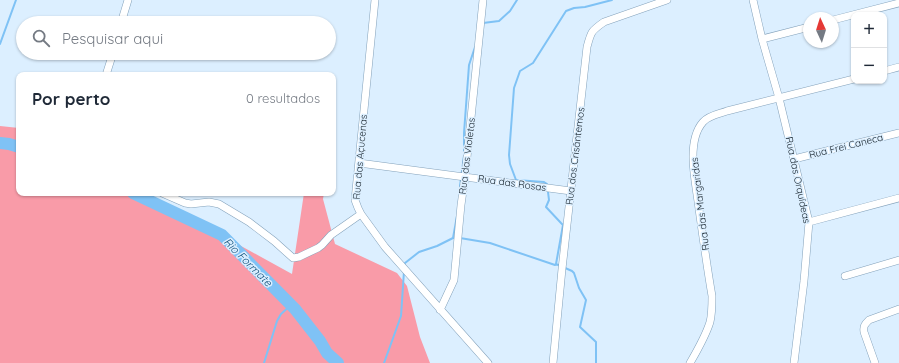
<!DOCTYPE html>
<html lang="pt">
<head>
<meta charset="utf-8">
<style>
  :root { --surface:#fff; --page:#f2f2f3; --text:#1f2937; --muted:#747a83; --line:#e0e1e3 }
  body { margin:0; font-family:Quicksand,sans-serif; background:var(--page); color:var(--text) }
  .controls { position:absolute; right:12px; top:12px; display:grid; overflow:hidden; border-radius:8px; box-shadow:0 1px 3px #0004 }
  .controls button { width:36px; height:36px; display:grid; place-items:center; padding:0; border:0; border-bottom:1px solid var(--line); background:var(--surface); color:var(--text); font:20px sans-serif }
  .compass { position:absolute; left:803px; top:12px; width:36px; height:36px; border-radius:50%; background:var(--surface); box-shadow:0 1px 3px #0004; rotate:356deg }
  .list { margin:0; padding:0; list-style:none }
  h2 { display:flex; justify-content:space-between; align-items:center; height:52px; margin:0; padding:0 16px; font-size:17px }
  h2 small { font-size:13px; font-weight:400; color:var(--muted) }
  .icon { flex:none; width:22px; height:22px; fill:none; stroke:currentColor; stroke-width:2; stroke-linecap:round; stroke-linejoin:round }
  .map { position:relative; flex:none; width:899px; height:363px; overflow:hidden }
  .search { position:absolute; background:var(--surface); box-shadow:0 1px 3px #0004; left:16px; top:16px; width:320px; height:44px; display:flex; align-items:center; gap:10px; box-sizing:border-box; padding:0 14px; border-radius:22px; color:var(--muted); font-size:15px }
  .panel { position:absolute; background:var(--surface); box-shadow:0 1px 3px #0004; left:16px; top:72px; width:320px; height:124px; border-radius:8px }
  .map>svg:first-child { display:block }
  .green { fill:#f99ba8 }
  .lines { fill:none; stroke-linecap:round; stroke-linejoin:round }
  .stream { stroke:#7fc2f5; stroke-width:2 }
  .river { stroke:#7fc2f5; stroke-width:12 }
  .minor-casing { stroke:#84a2bb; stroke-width:8 }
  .minor { stroke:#fff; stroke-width:7 }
  .labels { text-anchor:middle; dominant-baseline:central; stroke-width:3; stroke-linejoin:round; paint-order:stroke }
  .street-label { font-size:10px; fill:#15212a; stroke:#dcefff }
  .water-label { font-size:11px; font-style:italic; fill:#10527c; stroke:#dcefff }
</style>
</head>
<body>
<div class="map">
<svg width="899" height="363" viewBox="0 0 899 363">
  <rect width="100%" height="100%" fill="#dcefff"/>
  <!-- green -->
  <path class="green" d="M0,126L19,128V193H145L292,274L304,193H324L323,199L335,244L397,273L407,286L420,337L430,363H0Z"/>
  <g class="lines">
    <!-- stream -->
    <path class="stream" d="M483,23L499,21L510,11L517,0
      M0,44L16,0
      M460,186L464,156V133L469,65L475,47
      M453,238L457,216
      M460,238L490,243L555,265L556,264L572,271L574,273L579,288L586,300L580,327L596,342V363
      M556,264L563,225L561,223L546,207L549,200L547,184L544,182L516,180L510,164L509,155L514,88L520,71L533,63L566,11L574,8L585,7L612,0
      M404,265L405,263L419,252L437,246L453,238H456
      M264,363L277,321L281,314L291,305
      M384,363L401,316L404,271"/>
    <!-- river -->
    <path class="river" d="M0,143L9,144L19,147
      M133,193L222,235L295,309L320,341L327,353L338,363"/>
    <!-- minor casing -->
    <g class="minor-casing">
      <path id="minor" d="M375,0L355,200L358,208L361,214L385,247L488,363
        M753,0L762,39L779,98L809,222L804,281L794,363
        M833,20L899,3
        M121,23L128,0
        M762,39L809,27
        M884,71L899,67
        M106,75L113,53
        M794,159L899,133
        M359,163L571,191
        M162,193L185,203L191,204L209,202L219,204L249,222L274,241L293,258L299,257L318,248L322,245L331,235L361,214
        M809,222L899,198
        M845,276L899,260
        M440,310L454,280L461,205L465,177L483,0
        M553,363L562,269L587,47C591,32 591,31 604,22L667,0
        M690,363C697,351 706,335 710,322C712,314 712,305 712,296C707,267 703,238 699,209C697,192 693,174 693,157C693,146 695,131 703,122C709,115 719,114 727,111L854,79
        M875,363L864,332C863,326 865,324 869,320L899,309"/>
    </g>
    <!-- minor -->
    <use href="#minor" class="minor"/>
  </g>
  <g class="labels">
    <!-- street labels -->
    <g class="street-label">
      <text transform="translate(846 146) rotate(-14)">Rua Frei Caneca</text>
      <text transform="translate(467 156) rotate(-83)">Rua das Violetas</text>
      <text transform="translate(575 156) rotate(-83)">Rua dos Crisântemos</text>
      <text transform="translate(360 157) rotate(-85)">Rua das Açucenas</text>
      <text transform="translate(798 180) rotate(78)">Rua das Orquídeas</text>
      <text transform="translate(512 183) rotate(8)">Rua das Rosas</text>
      <text transform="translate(700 204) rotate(-97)">Rua das Margaridas</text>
    </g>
    <!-- water labels -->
    <g class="water-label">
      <text transform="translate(248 262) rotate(45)">Rio Formate</text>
    </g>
  </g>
</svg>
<div class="controls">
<button>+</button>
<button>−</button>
</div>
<svg class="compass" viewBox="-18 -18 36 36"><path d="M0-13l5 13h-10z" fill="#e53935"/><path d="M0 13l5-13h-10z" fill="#747a83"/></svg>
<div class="search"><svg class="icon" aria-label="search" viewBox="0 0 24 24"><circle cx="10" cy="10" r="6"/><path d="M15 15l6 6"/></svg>Pesquisar aqui</div>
<section class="panel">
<h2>Por perto<small>0 resultados</small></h2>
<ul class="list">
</ul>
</section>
</div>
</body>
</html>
